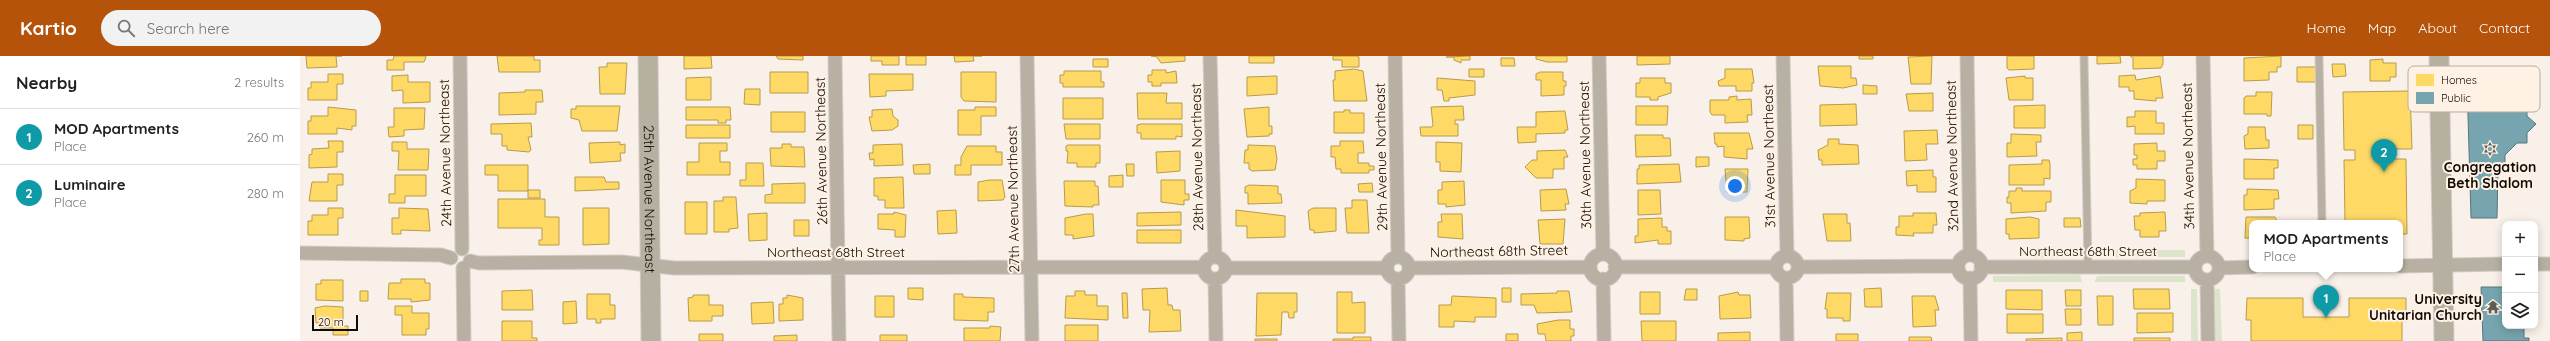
<!DOCTYPE html>
<html lang="en">
<head>
<meta charset="utf-8">
<style>
  :root { --surface:#fff; --page:#f2f2f2; --text:#222; --muted:#767676; --line:#e0e0e0; --accent:#b45309 }
  body { margin:0; font-family:Quicksand,sans-serif; background:var(--page); color:var(--text) }
  .controls { position:absolute; right:12px; bottom:12px; display:grid; overflow:hidden; border-radius:8px; box-shadow:0 2px 10px #0003 }
  .controls button { width:36px; height:36px; display:grid; place-items:center; padding:0; border:0; border-bottom:1px solid var(--line); background:var(--surface); color:var(--text); font:20px sans-serif }
  .scale { position:absolute; left:12px; bottom:10px; width:46px; box-sizing:border-box; padding-left:4px; border:2px solid #0f0b07; border-top:0; font-size:11px; line-height:14px; white-space:nowrap; color:#0f0b07; -webkit-text-stroke:3px #fff1e3; paint-order:stroke }
  .you { position:absolute; left:1435px; top:130px; width:14px; height:14px; margin:-10px; border:3px solid #fff; border-radius:50%; background:#1a73e8; box-shadow:0 0 0 6px #1a73e833 }
  .badge { display:grid; place-items:center; width:26px; height:26px; border-radius:50%; background:var(--accent); color:#fff; font-size:13px; font-weight:700 }
  .pin { position:absolute; translate:-50% -33px; filter:drop-shadow(0 1px 2px #0008) }
  .pin::after { content:''; position:absolute; top:21px; width:14px; height:12px; background:inherit; clip-path:polygon(0 0,100% 0,50% 100%) }
  .popup { position:absolute; left:1949px; top:164px; width:154px; height:52px; box-sizing:border-box; display:grid; place-content:center; border-radius:8px; background:var(--surface); filter:drop-shadow(0 1px 3px #0005); font-size:13px; white-space:nowrap; color:var(--muted) }
  .popup b { font-size:15px; color:var(--text) }
  .popup::after { content:''; position:absolute; left:50%; top:100%; margin-left:-8px; border:8px solid transparent; border-top-color:var(--surface) }
  .list { margin:0; padding:0; list-style:none }
  h2 { display:flex; justify-content:space-between; align-items:center; height:52px; margin:0; padding:0 16px; font-size:17px }
  h2 small { font-size:13px; font-weight:400; color:var(--muted) }
  .list li { display:grid; grid-template-columns:26px 1fr auto; gap:12px; align-items:center; box-sizing:border-box; height:56px; padding:0 16px; border-top:1px solid var(--line) }
  .list b { display:block; font-size:15px; white-space:nowrap }
  .list p { margin:0; font-size:13px; white-space:nowrap; color:var(--muted) }
  .list em { font-size:13px; font-style:normal; color:var(--muted) }
  .icon { flex:none; width:22px; height:22px; fill:none; stroke:currentColor; stroke-width:2; stroke-linecap:round; stroke-linejoin:round }
  .map { position:relative; flex:none; width:2250px; height:285px; overflow:hidden }
  header { display:flex; align-items:center; gap:24px; box-sizing:border-box; height:56px; padding:0 20px; background:var(--accent); color:#fff }
  header strong { font-size:19px }
  nav { display:flex; gap:22px; margin-inline-start:auto; font-size:14px }
  .search { width:280px; height:36px; background:var(--page); display:flex; align-items:center; gap:10px; box-sizing:border-box; padding:0 14px; border-radius:22px; color:var(--muted); font-size:15px }
  main { display:flex }
  aside { flex:1; background:var(--surface) }
  .map>svg:first-child { display:block }
  .green { fill:#dde4cc }
  .homes { fill:#ffd966; stroke:#b79b4a }
  .public { fill:#76a5af; stroke:#57777d }
  .lines { fill:none; stroke-linecap:round; stroke-linejoin:round }
  .lane-casing { stroke:#d2ccc7; stroke-width:9 }
  .street-casing { stroke:#d2ccc7; stroke-width:15 }
  .secondary-casing { stroke:#d2ccc7; stroke-width:21 }
  .lane { stroke:#b8b1a3; stroke-width:7 }
  .street { stroke:#b8b1a3; stroke-width:13 }
  .secondary { stroke:#b6b0a1; stroke-width:19 }
  .labels { text-anchor:middle; dominant-baseline:central; stroke-width:4; stroke-linejoin:round; paint-order:stroke }
  .street-label { font-size:14px; fill:#0f0b07; stroke:#fff1e3 }
  .poi-label { font-size:14px; font-weight:bold; fill:#0f0b07; stroke:#fff1e3 }
  .key { fill:#fff1e3; stroke:#b7aca1; stroke-width:1 }
  .key-label { font-size:11px; fill:#0f0b07 }
</style>
</head>
<body>
<header>
<strong>Kartio</strong>
<div class="search"><svg class="icon" aria-label="search" viewBox="0 0 24 24"><circle cx="10" cy="10" r="6"/><path d="M15 15l6 6"/></svg>Search here</div>
<nav><a>Home</a><a>Map</a><a>About</a><a>Contact</a></nav>
</header>
<main>
<aside>
<h2>Nearby<small>2 results</small></h2>
<ul class="list">
<li><span class="badge" style="background:#0f9aa8">1</span><div><b>MOD Apartments</b><p>Place</p></div><em>260 m</em></li>
<li><span class="badge" style="background:#0f9aa8">2</span><div><b>Luminaire</b><p>Place</p></div><em>280 m</em></li>
</ul>
</aside>
<div class="map">
<svg width="2250" height="285" viewBox="0 0 2250 285">
  <rect width="100%" height="100%" fill="#f9f1e9"/>
  <!-- green -->
  <path class="green" d="M1783,193L1779,201L1735,202V194Z
    M1793,194H1885V201H1793Z
    M1780,219L1782,226H1693V220Z
    M1797,220H1885V226H1794Z
    M1891,233H1897L1898,285H1891Z
    M1914,233H1920L1922,285H1915Z"/>
  <!-- homes -->
  <path class="homes" d="M6,0H42H36L37,11L7,12Z
    M94,0H126V1L124,6H104V14H87V4H93Z
    M197,0H234V4H240V16H199Z
    M384,0H411L412,12L384,13Z
    M476,0H503V4L478,3Z
    M571,0H599V9H582V5H571Z
    M606,0H626V9H606Z
    M654,0H682H673L674,5L655,6Z
    M851,0H885V5L861,7L857,1Z
    M949,0H974V7H949Z
    M1033,0H1057L1059,1V11H1042V4H1033Z
    M1170,0V4H1161V7L1154,4V1H1146Z
    M1236,0H1267V6H1247L1236,3Z
    M1337,0H1370V8L1337,9Z
    M1559,0H1573V3H1559Z
    M1632,0L1631,28H1611L1608,1Z
    M1707,0H1734V13L1709,14L1707,12Z
    M1797,0H1820L1821,7L1797,8Z
    M1830,0H1863V8L1861,12L1833,13V2Z
    M1981,0V11H1977V16H1969V24L1944,25V2Z
    M1201,2H1214L1215,10H1201Z
    M793,3H808V11H793Z
    M2083,3V7H2096V21H2090V25H2070V4Z
    M307,7H327L325,38H300L299,11H307Z
    M2032,8H2045L2046,20L2033,21Z
    M1518,10H1551V22H1556L1557,29L1543,32L1520,30Z
    M1997,11H2016V26H1997Z
    M1054,13L1063,15L1067,45H1034L1033,24H1035V15Z
    M1169,13H1184V21H1169Z
    M1425,13H1452L1454,27H1452V35H1436V30H1419L1418,25L1425,22Z
    M852,14H866V17L876,15L877,27H861V30H852V26H848V19H852Z
    M764,15H801V26H804V31H763V27H760V19H764Z
    M470,16H508V37H470Z
    M661,16H696V46L664,45L661,41Z
    M1240,16H1263V25H1266V30H1264V39L1241,40V24H1236V18Z
    M28,18H43V28H37V44H8V32H11V26H28Z
    M569,18H613V34L586,35V40L570,41Z
    M108,19V26H130V46L103,47V34L92,35V20Z
    M1835,19L1836,24L1860,20L1863,42H1856V45L1834,43V35H1829V31H1819V20Z
    M977,20V38L947,40V21Z
    M1725,20V22H1733V44H1709L1706,22Z
    M411,21V44H386V22Z
    M1137,22L1175,25V39L1149,42V45H1144L1142,34H1137Z
    M1340,22H1365V27H1371V37L1358,41V44H1350V41H1336V27H1340Z
    M1563,29L1577,30V38H1563Z
    M445,33H460V49L444,48Z
    M225,34H242L243,46H236V58L199,59V37L225,36Z
    M2110,35L2112,93H2094V103H2106L2107,178H2100V167H2045L2044,104H2055V94H2044L2043,36Z
    M1956,36H1972L1971,60H1967V58H1944V42L1946,40H1956Z
    M837,37H867L866,47H882V63H838Z
    M1633,37V55H1609L1606,38Z
    M1437,40V44L1451,43L1452,59H1447L1448,66L1425,67V59H1412L1410,56V44H1429V41Z
    M763,42H803V63H763Z
    M1556,48L1557,69L1520,70V49Z
    M1745,49V72H1714V50Z
    M276,50H320L317,75H282L279,64L271,62V53H276Z
    M1163,50L1164,64H1155V68H1158V80H1121L1120,71H1132L1133,69L1131,51Z
    M1336,50H1368L1367,69H1336Z
    M28,51L56,54V70H52V74L37,72V78H8V65H11V60H28Z
    M386,51H430L431,64H426V67H418V64H386Z
    M675,51H696V60H681V79H658V54H675Z
    M969,51V70H972V78H969V80L947,81L944,53Z
    M94,52H125L124,73L104,74V80L89,81L88,71H94Z
    M592,53L593,60L598,64V70L592,74L572,75L569,61H572V54Z
    M1044,54H1050V57H1064V77H1034V56H1044Z
    M1265,55L1268,74H1265V77L1236,78V86L1218,87L1217,71H1236V56Z
    M1835,55H1856V67H1864V78H1835V70L1827,71V61H1835Z
    M471,56H505V76H471Z
    M231,67L232,81H228L231,94L229,96L207,94V90H202V78H191V68Z
    M764,68H800V83H766Z
    M841,68H882V81L876,80V83H841V77H837V69Z
    M386,69H430V82H386Z
    M1998,69H2013V83H1998Z
    M1948,71H1965L1966,84H1969V92L1945,93L1944,80L1948,78Z
    M1637,74L1638,88H1626L1627,104L1605,105L1604,75Z
    M1414,77H1449L1453,93H1447V103L1424,101V90L1417,91V88H1415Z
    M1711,78L1741,79V86H1736L1737,100L1707,101V87H1711Z
    M1335,79H1363V82H1370L1371,100L1336,101Z
    M1528,83H1539V88L1558,89L1559,108L1522,109V104H1519L1518,94L1528,89Z
    M28,85H43V96H37V111L9,112V99L12,98V93L29,92Z
    M1040,85H1063L1064,97H1058V107H1069V110H1074V114H1069V117H1041V113H1036L1035,101H1031V90H1040Z
    M92,86H107V93H129L128,114H98L99,95H92Z
    M320,86V89L325,88V97H320L321,105L290,107L289,87Z
    M1136,86L1162,87L1161,116L1140,115V106H1136Z
    M399,87H427V95H420V106H430V119H387V106H399Z
    M1857,87V95H1865V105H1857V113H1837V109H1833V103H1837V99H1834V88Z
    M482,88H491V91H504L505,111L471,110L470,92H482Z
    M602,88L603,109L574,110V103L570,104L569,97H573V89Z
    M768,89H800V107H796V111H777V107H767L768,95H766V90Z
    M948,89L975,90L977,103L975,114L952,115L949,113V107H944L945,94H948Z
    M667,90H696V96H702V109H671V119H655V109H661V101Z
    M1265,94L1268,101H1264V113H1253V122H1236L1225,111L1232,104H1237V95Z
    M880,95V115L857,117L856,96Z
    M1396,101H1409V110L1396,111Z
    M1944,103L1978,104V112H1974V123H1944Z
    M1742,104H1749L1750,108V123L1744,122V129H1709V109L1742,108Z
    M446,107H463L464,130H440V124H446Z
    M630,108V118H614L613,109Z
    M826,108H834V120H827Z
    M1379,108L1381,126L1337,128V113H1339V109Z
    M185,109H228V135H198V119H185Z
    M1425,113H1448L1447,136H1427Z
    M1633,114V121H1636V136H1617V129L1607,130L1606,115Z
    M28,118H43V129H37V145H9L12,126H28Z
    M95,119H126V140H105V147H89V138H95Z
    M823,119V131H809V120Z
    M275,121H304L306,126H319V133L275,135Z
    M603,121L604,152H585V144H578V140H574V122Z
    M1836,123L1865,124V145H1847V148L1830,147V135L1836,132Z
    M689,124H702L705,141L703,144L678,145V126Z
    M861,124H885V138H889V144H884V149L861,146Z
    M764,125H795V130H798L799,149H793V151L765,150Z
    M1164,125L1165,149L1146,151V148H1138V134H1142V126Z
    M505,127V147H465V139L472,138V128Z
    M1072,127L1073,136H1059L1058,128Z
    M949,129L978,130V138H981L982,147L948,148V137H945V131Z
    M1716,132H1722V135H1751V146H1746V155L1711,157V147H1707V141H1709V135H1716Z
    M1266,133L1269,148H1265L1266,154L1241,155L1240,134Z
    M1947,133L1978,134L1979,143H1974V153L1944,154V139H1947Z
    M228,134H240V142H228Z
    M1338,134H1360L1361,158L1338,159Z
    M423,141H436L438,172L429,173V176H414V145H423Z
    M198,143H245V161H259V189H239V184H242V172H198Z
    M1052,144H1067L1069,177H1047L1045,152H1052Z
    M385,146H407V178H385Z
    M28,152H43V162H38V179H8V165H12V159H28Z
    M99,152L128,153L130,175L101,174V178H92V162H99Z
    M283,152H309V188L283,189Z
    M1013,152H1036V175L1014,177V174H1010L1008,155Z
    M656,154L657,177L638,178L637,155Z
    M936,154L985,160V181L947,182V170H936Z
    M594,156L606,159L605,181H595V174L578,173V158H594Z
    M881,156V169L837,170V157Z
    M1865,156L1866,175H1859V181H1840V174H1835L1834,160H1840V157Z
    M467,157V184L449,185L448,158Z
    M1613,157H1636L1637,169H1633V177H1613L1614,180L1596,179V171H1599V160H1613Z
    M786,158H793L794,180L773,183V179H765V162Z
    M1141,158H1162L1163,183L1138,181V166H1142Z
    M1523,158H1547V167H1550L1551,185H1527Z
    M1425,161H1449L1450,182L1444,183V185L1425,184Z
    M1730,161L1739,163V182L1709,183V178H1706V163Z
    M1946,161H1975L1978,167H1952V182H1945Z
    M1362,162V171H1367V175H1371V188H1358V184L1335,187V180H1338V163Z
    M1764,162H1780L1781,171H1764Z
    M1265,163L1263,188H1240L1238,164Z
    M494,164H509V180H494Z
    M837,174H881V187H837Z
    M101,223H125V227H130V244L111,246V243H88L89,227H101Z
    M21,224H43V245L16,244V228H21Z
    M608,232H623V244L608,243Z
    M867,232L868,249H872L873,254H880L881,275L849,276L850,254H843L842,233Z
    M1202,232H1211V246H1202Z
    M1581,232L1582,251H1565L1564,233Z
    M1386,233H1397V244H1384Z
    M1833,233H1869L1870,253H1834Z
    M232,234L233,254H202V235Z
    M1706,234H1742V254L1706,253Z
    M1765,234H1781V250H1766Z
    M60,235H68V245H60Z
    M775,235H785V239H797V250H808V264L765,262L766,240H775Z
    M1257,235H1269L1272,256L1237,257L1234,249H1221V238L1257,237Z
    M1037,236H1052V247L1065,246V277H1037Z
    M1340,236H1360V258H1340Z
    M1438,236L1439,239H1450L1451,262L1420,263L1419,240Z
    M822,237H827L828,262H823Z
    M957,237H997V256H994V262H989L988,256H982L981,279L956,280Z
    M1527,237H1551L1550,265H1543V262H1527V253H1525Z
    M287,238H310V249H315V263H301V267H296V263H287Z
    M654,238H663V241L694,242V256H688V265L654,264Z
    M393,239H409V249H423V260H412V265H389L388,242L393,241Z
    M487,239L503,242V264L479,265V248H483V242H487Z
    M575,240H594V261H575Z
    M1152,240L1196,242V261H1175V266L1154,265V271H1139V249H1151Z
    M1612,240H1635L1639,254H1635L1636,270L1613,271Z
    M1797,240H1813V269H1798Z
    M1947,242H2003V261H2049V242H2106V265H2102V285H1951V264H1946Z
    M276,245L277,267L263,268V246Z
    M473,246L474,267L452,268L451,247Z
    M25,250L43,251V270H48V279H33V272H20V267H16L15,252Z
    M95,250H112V257H129V273H126V279H102V259H95Z
    M1765,253H1781V269H1766Z
    M1837,257H1873V276L1837,277Z
    M1707,258H1743V277H1707Z
    M1258,264H1270V273H1274V280H1271V285H1246L1245,278H1238L1237,268Z
    M202,265H232V282H237V285H202Z
    M1341,265H1376V285H1342Z
    M765,269H798V285H765Z
    M690,270L701,271L700,285H664V272H690Z
    M1450,276V285H1418V277Z
    M1782,276V285H1767V277Z
    M399,278H423V285H399Z
    M1206,278H1218V285H1206Z
    M1536,278H1558V285H1536Z
    M497,279V285H474V280Z
    M580,279H607V285H580Z
    M1053,281H1071V285H1033V283H1053Z
    M1609,281H1631L1632,285H1609Z
    M1762,282V285H1726V283Z
    M1834,282H1870V285H1834Z
    M955,283H977V285H955Z"/>
  <!-- public -->
  <path class="public" d="M2191,25L2192,37H2204L2217,50L2227,49V60L2236,68L2227,77V87H2217L2205,99V112L2198,113L2197,162H2171L2167,26Z
    M2181,231H2205V270H2224V282H2229V285H2183Z"/>
  <g class="lines">
    <!-- lane casing -->
    <g class="lane-casing">
      <path id="lane" d="M1784,0L1788,211
        M2019,0L2022,167"/>
    </g>
    <!-- street casing -->
    <g class="street-casing">
      <path id="street" d="M160,0L162,193
        M535,0L539,285
        M727,0L732,285
        M910,0L915,201
        M1095,0L1098,201
        M1299,0L1303,198
        M1483,0L1487,200
        M1667,0L1670,199
        M1903,0L1907,200
        M0,197L141,199L151,202
        M1290 211a13 13 0 1 1 26 0a13 13 0 1 1-26 0Z
        M1658 211a12 12 0 1 1 24 0a12 12 0 1 1-24 0Z
        M1895 212a12 12 0 1 1 24 0a12 12 0 1 1-24 0Z
        M1476 211a11 11 0 1 1 22 0a11 11 0 1 1-22 0Z
        M904 212a11 11 0 1 1 22 0a11 11 0 1 1-22 0Z
        M1087 212a11 11 0 1 1 22 0a11 11 0 1 1-22 0Z
        M170,205L179,207L322,206L374,212L904,211
        M2235,208H2250
        M2100,210L2205,208
        M1315,211H1476
        M1498,211L1658,210
        M1681,211H1895
        M163,212L164,285
        M927,212H1087
        M1109,212L1290,211
        M1919,212L1952,211
        M1486,222L1487,285
        M1670,222L1671,285
        M1098,223L1099,285
        M1303,223L1304,285
        M915,224L916,285
        M1907,224L1908,285"/>
    </g>
    <!-- secondary casing -->
    <g class="secondary-casing">
      <g id="secondary">
        <path id="s1" d="M348,0L351,285"/>
        <path d="M2139,0L2144,285"/>
      </g>
    </g>
    <!-- lane -->
    <use href="#lane" class="lane"/>
    <!-- street -->
    <use href="#street" class="street"/>
    <!-- secondary -->
    <use href="#secondary" class="secondary"/>
  </g>
  <!-- icons -->
  <defs>
    <g id="synagogue-bare" transform="scale(1.08)"><path d="M0-6.5L5.6 3.2H-5.6ZM0 6.5L5.6-3.2H-5.6Z" fill="#615c56" stroke="#fff1e3" stroke-width="2.5" paint-order="stroke"/></g>
    <g id="temple-bare" transform="scale(1.08)"><path d="M0-6L5-2H3V0L6.5 2.5H4V6H1.5V3h-3V6H-4V2.5H-6.5L-3 0V-2H-5Z" fill="#615c56" stroke="#fff1e3" stroke-width="2.5" paint-order="stroke"/></g>
  </defs>
  <g fill-rule="evenodd">
    <use href="#synagogue-bare" x="2190" y="93"/>
    <use href="#temple-bare" x="2193" y="251"/>
  </g>
  <g class="labels">
    <!-- street labels -->
    <g class="street-label">
      <text transform="translate(521 95) rotate(-91)">26th Avenue Northeast</text>
      <text transform="translate(145 97) rotate(-91)">24th Avenue Northeast</text>
      <text transform="translate(1285 99) rotate(-91)">30th Avenue Northeast</text>
      <text transform="translate(1469 100) rotate(-91)">31st Avenue Northeast</text>
      <text transform="translate(1652 100) rotate(-91)">32nd Avenue Northeast</text>
      <text transform="translate(1888 100) rotate(-91)">34th Avenue Northeast</text>
      <text transform="translate(897 101) rotate(-91)">28th Avenue Northeast</text>
      <text transform="translate(1081 101) rotate(-91)">29th Avenue Northeast</text>
      <text stroke="none"><textPath href="#s1" startOffset="143">25th Avenue Northeast</textPath></text>
      <text transform="translate(713 143) rotate(-91)">27th Avenue Northeast</text>
      <text transform="translate(1199 195) rotate(-1)">Northeast 68th Street</text>
      <text x="1788" y="195">Northeast 68th Street</text>
      <text x="536" y="196">Northeast 68th Street</text>
    </g>
    <!-- poi labels -->
    <g class="poi-label">
      <text x="2190" y="111">Congregation<tspan x="2190" dy="16">Beth Shalom</tspan></text>
      <text x="2182" y="243" text-anchor="end">University<tspan x="2182" dy="16">Unitarian Church</tspan></text>
    </g>
  </g>
  <!-- legend -->
  <rect x="2108" y="10" width="132" height="46" rx="6" class="key"/>
  <rect x="2116" y="18" width="18" height="12" fill="#ffd966"/>
  <rect x="2116" y="36" width="18" height="12" fill="#76a5af"/>
  <g class="key-label">
    <text x="2141" y="28">Homes</text>
    <text x="2141" y="46">Public</text>
  </g>
</svg>
<div class="controls">
<button>+</button>
<button>−</button>
<button><svg class="icon" aria-label="layers" viewBox="0 0 24 24"><path d="M12 4l9 5-9 5-9-5zM3 14l9 5 9-5"/></svg></button>
</div>
<div class="scale">20 m</div>
<div class="you"></div>
<div class="pin badge" style="left:2026px;top:262px;background:#0f9aa8">1</div>
<div class="popup"><b>MOD Apartments</b>Place</div>
<div class="pin badge" style="left:2084px;top:116px;background:#0f9aa8">2</div>
</div>
</main>
</body>
</html>
